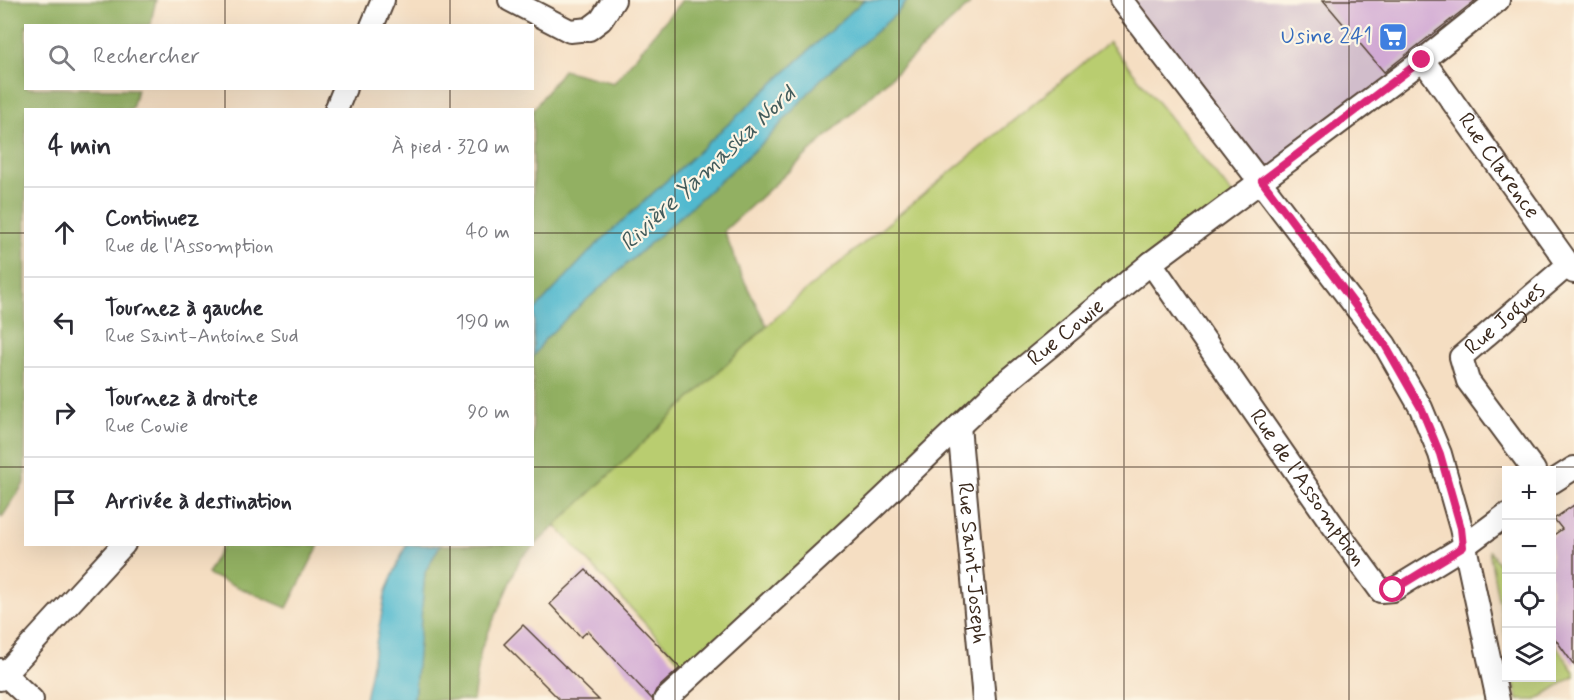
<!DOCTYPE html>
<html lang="fr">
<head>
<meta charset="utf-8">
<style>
  :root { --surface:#fff; --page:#f7f7f7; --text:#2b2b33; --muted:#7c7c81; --line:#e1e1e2 }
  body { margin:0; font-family:Mynerve,sans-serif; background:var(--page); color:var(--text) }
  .controls { position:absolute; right:18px; bottom:18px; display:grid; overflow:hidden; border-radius:0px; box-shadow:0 6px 24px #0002 }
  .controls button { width:54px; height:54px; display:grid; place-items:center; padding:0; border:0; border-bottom:2px solid var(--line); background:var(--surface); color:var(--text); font:30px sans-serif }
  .stop { position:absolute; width:18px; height:18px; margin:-14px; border:4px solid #db2777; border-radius:50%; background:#fff }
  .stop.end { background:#db2777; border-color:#fff; box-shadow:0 2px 6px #0008 }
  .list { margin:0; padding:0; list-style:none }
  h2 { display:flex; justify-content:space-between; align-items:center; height:78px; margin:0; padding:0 24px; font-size:26px }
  h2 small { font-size:20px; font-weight:400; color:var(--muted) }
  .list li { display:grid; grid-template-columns:39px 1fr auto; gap:18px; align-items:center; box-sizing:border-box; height:90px; padding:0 24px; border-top:2px solid var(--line) }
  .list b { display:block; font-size:22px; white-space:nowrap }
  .list p { margin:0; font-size:20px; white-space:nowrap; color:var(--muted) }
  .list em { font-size:20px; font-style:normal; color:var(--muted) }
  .icon { flex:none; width:33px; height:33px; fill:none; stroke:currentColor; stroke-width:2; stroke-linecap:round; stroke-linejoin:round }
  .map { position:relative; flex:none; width:1574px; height:700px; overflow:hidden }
  .search { position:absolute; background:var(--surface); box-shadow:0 6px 24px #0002; left:24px; top:24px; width:510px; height:66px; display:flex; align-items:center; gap:15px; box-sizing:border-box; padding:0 21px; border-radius:0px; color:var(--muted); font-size:22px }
  .panel { position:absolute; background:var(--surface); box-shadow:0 6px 24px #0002; left:24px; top:108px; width:510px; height:438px; border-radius:0px }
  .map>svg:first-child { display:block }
  .industrial { fill:#d1bdcb }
  .green { fill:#b9cd70; stroke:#7a7c47; stroke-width:1.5 }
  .forest { fill:#92b062; stroke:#666d40; stroke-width:1.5 }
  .water { fill:#51b9cf; stroke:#467276; stroke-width:1.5 }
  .building { fill:#d1a9d4 }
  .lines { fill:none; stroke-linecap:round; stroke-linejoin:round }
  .minor-casing { stroke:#574537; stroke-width:26 }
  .minor { stroke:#fff; stroke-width:22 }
  .route { stroke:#db2777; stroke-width:8 }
  .grid { fill:none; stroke:#3b2a1e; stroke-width:1.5; stroke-opacity:0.55 }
  .labels { text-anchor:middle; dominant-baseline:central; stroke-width:4.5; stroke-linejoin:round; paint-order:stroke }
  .shop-label { font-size:22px; fill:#366cbe; stroke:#fcf5e5; text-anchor:end }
  .street-label { font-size:22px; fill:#3b2a1e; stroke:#fcf5e5 }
  .water-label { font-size:24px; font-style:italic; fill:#435c5c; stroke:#fcf5e5 }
</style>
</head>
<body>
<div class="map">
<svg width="1574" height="700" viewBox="0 0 1574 700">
  <rect width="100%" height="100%" fill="#fcf5e5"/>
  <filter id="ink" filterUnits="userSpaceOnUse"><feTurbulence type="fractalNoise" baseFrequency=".0167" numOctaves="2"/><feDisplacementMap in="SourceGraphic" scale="12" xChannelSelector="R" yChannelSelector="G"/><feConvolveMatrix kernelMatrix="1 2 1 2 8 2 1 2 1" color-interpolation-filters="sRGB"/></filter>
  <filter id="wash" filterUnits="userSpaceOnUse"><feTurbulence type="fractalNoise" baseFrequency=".008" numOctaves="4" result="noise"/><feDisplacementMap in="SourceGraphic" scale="24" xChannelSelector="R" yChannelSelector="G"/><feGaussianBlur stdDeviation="1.35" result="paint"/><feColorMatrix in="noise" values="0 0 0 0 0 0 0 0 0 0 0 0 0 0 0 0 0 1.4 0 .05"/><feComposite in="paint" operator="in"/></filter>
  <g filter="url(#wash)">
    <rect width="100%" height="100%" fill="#f5dec2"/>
    <!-- industrial -->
    <path class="industrial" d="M1121,0H1498L1261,181Z"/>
    <!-- green -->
    <path class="green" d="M1109,42L1236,199L1151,263L691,674L555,525L798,297Z
      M1489,550L1506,575V641Z
      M1552,640L1574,672V676L1536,700H1518L1513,678H1552Z"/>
    <!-- forest -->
    <path class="forest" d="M0,0H156L150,25L26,26V88L137,89L132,109L26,110L25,482L2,517L0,515Z
      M682,0H864L594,247L533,312V110L563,70L614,83Z
      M908,0H971L969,5L724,231L740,272L767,326L520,559L481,649L473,700H414L425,572L440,545L532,544L533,357L545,339L574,311L769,137L820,80L896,14Z
      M223,545V544L319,545L287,608L207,574Z"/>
    <!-- water -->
    <path class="water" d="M864,0H908L896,14L820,80L769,137L574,311L545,339L533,357L534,311L594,247Z
      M406,545H440L425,572L414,700H365L386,591Z"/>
    <g id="blocks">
      <!-- building -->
      <path class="building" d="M1323,0H1476L1384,72Z
        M1574,505V665L1551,633V537L1562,529L1554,519Z
        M586,570L680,668L656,690L652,699L588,631L581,637L550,604Z
        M523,625L599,700H560L504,644Z"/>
    </g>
  </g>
  <g filter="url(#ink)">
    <use href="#blocks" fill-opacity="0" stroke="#574537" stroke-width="1.5"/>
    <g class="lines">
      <!-- minor casing -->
      <g class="minor-casing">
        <g id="minor">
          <path d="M510,0L570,31L589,29L601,20L614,0"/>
          <path d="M1121,0L1385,345L1421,408L1440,454L1461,528L1498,700"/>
          <path d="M372,26L383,0"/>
          <path id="s1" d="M1423,60L1574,272"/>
          <path d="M336,110L345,88"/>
          <path id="s2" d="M1151,263L1332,524L1381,591L1393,590L1463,547L1506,515"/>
          <path id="s3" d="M959,426L984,700"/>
          <path id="s4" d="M1534,470L1468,381L1461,357L1569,264"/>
          <path d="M1552,482L1574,468"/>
          <path d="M0,670L32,700"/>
          <path d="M0,679L124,544"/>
          <path id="s5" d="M665,700L872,509L999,388L1151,263L1423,60L1498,0"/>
        </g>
      </g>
      <!-- minor -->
      <use href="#minor" class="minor"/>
    </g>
  </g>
  <g class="lines" filter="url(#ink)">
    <!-- route -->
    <path class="route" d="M1393,590L1463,547L1461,528L1440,454L1421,408L1385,345L1262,181L1422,60"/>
  </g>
  <!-- grid -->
  <path class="grid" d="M225,0V26M450,0V26M675,0V700M899,0V700M1124,0V700M1349,0V700M225,88V110M450,88V110M0,233H26M532,233H1574M0,467H26M532,467H1574M225,544V700M450,544V700"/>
  <!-- icons -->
  <defs>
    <g id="supermarket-square" transform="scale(1.5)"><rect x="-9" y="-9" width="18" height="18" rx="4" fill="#3f7fe0" stroke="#fcf5e5"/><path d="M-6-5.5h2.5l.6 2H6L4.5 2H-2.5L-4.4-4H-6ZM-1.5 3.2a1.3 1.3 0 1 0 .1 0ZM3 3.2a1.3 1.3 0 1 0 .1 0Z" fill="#fff"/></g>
  </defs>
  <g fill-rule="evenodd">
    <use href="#supermarket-square" x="1393" y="37"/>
  </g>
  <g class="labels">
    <!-- shop labels -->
    <g class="shop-label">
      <text x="1372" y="37">Usine 241</text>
    </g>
    <!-- street labels -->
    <g class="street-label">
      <text stroke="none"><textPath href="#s1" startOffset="130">Rue Clarence</textPath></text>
      <text stroke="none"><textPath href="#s4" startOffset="194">Rue Jogues</textPath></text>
      <text stroke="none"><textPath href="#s5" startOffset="544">Rue Cowie</textPath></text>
      <text stroke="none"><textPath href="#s2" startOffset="274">Rue de l'Assomption</textPath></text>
      <text stroke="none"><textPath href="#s3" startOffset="138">Rue Saint-Joseph</textPath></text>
    </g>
    <!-- water labels -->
    <g class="water-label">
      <text transform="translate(708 169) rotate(-43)">Rivière Yamaska Nord</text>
    </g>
  </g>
</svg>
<div class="controls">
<button>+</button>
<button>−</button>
<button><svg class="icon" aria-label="locate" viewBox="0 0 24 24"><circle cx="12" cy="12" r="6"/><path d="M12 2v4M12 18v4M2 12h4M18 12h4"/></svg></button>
<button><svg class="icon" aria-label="layers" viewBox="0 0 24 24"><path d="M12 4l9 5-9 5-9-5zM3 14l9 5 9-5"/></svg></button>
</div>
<div class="stop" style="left:1393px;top:590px"></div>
<div class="stop end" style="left:1422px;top:60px"></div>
<div class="search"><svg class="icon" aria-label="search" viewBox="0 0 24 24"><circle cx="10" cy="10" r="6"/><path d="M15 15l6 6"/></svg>Rechercher</div>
<section class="panel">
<h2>4 min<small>À pied · 320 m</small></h2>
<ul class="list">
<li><svg class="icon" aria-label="ahead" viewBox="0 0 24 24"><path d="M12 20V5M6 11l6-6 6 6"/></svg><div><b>Continuez</b><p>Rue de l'Assomption</p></div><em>40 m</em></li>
<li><svg class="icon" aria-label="left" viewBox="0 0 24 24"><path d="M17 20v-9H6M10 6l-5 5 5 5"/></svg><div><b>Tournez à gauche</b><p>Rue Saint-Antoine Sud</p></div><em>190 m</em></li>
<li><svg class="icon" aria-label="right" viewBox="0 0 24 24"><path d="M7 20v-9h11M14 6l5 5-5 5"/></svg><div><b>Tournez à droite</b><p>Rue Cowie</p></div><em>90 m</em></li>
<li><svg class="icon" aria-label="arrive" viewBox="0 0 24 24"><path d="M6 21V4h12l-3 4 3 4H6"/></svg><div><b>Arrivée à destination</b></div></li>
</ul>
</section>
</div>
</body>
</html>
